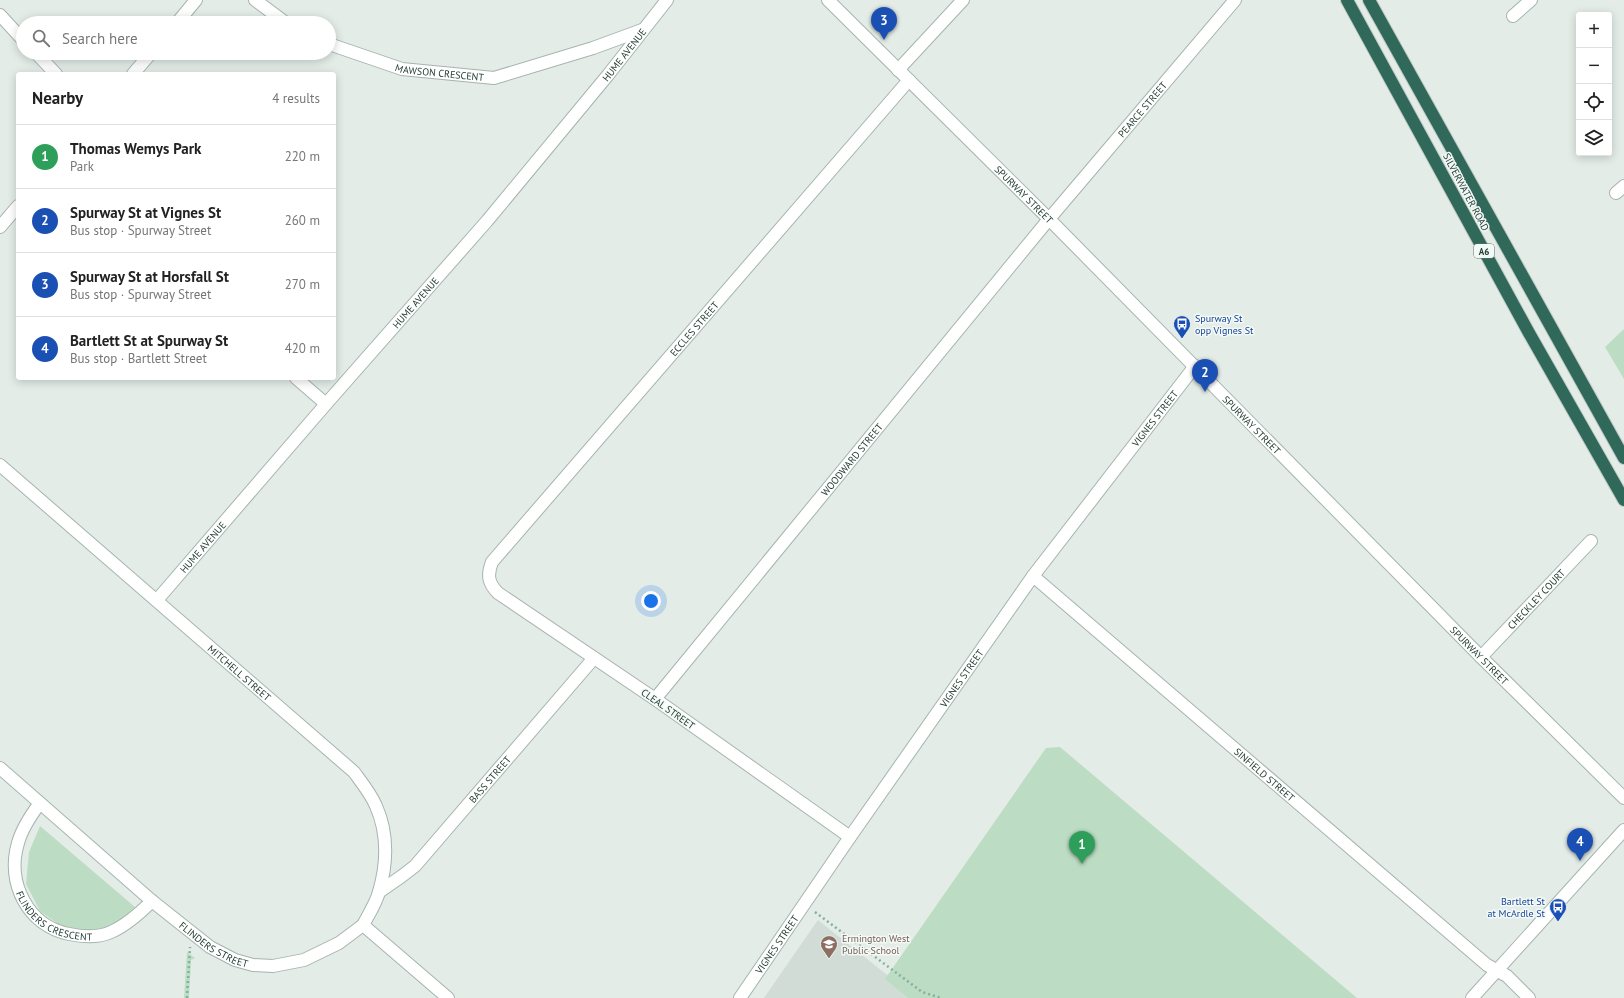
<!DOCTYPE html>
<html lang="en">
<head>
<meta charset="utf-8">
<style>
  :root { --surface:#fff; --page:#f2f2f2; --text:#222; --muted:#767676; --line:#e0e0e0; --accent:#7d493d }
  body { margin:0; font-family:"PT Sans",sans-serif; background:var(--page); color:var(--text) }
  .controls { position:absolute; right:12px; top:12px; display:grid; overflow:hidden; border-radius:4px; box-shadow:0 2px 10px #0003 }
  .controls button { width:36px; height:36px; display:grid; place-items:center; padding:0; border:0; border-bottom:1px solid var(--line); background:var(--surface); color:var(--text); font:20px sans-serif }
  .you { position:absolute; left:651px; top:601px; width:14px; height:14px; margin:-10px; border:3px solid #fff; border-radius:50%; background:#1a73e8; box-shadow:0 0 0 6px #1a73e833 }
  .badge { display:grid; place-items:center; width:26px; height:26px; border-radius:50%; background:var(--accent); color:#fff; font-size:13px; font-weight:700 }
  .pin { position:absolute; translate:-50% -33px; filter:drop-shadow(0 1px 2px #0008) }
  .pin::after { content:''; position:absolute; top:21px; width:14px; height:12px; background:inherit; clip-path:polygon(0 0,100% 0,50% 100%) }
  .list { margin:0; padding:0; list-style:none }
  h2 { display:flex; justify-content:space-between; align-items:center; height:52px; margin:0; padding:0 16px; font-size:17px }
  h2 small { font-size:13px; font-weight:400; color:var(--muted) }
  .list li { display:grid; grid-template-columns:26px 1fr auto; gap:12px; align-items:center; box-sizing:border-box; height:64px; padding:0 16px; border-top:1px solid var(--line) }
  .list b { display:block; font-size:15px; white-space:nowrap }
  .list p { margin:0; font-size:13px; white-space:nowrap; color:var(--muted) }
  .list em { font-size:13px; font-style:normal; color:var(--muted) }
  .icon { flex:none; width:22px; height:22px; fill:none; stroke:currentColor; stroke-width:2; stroke-linecap:round; stroke-linejoin:round }
  .map { position:relative; flex:none; width:1624px; height:998px; overflow:hidden }
  .search { position:absolute; background:var(--surface); box-shadow:0 2px 10px #0003; left:16px; top:16px; width:320px; height:44px; display:flex; align-items:center; gap:10px; box-sizing:border-box; padding:0 14px; border-radius:22px; color:var(--muted); font-size:15px }
  .panel { position:absolute; background:var(--surface); box-shadow:0 2px 10px #0003; left:16px; top:72px; width:320px; height:308px; border-radius:4px }
  .map>svg:first-child { display:block }
  .built { fill:#d1dcd6 }
  .green { fill:#bcddc3 }
  .lines { fill:none; stroke-linecap:round; stroke-linejoin:round }
  .minor-casing { stroke:#a6b4ae; stroke-width:14 }
  .highway-casing { stroke:#c1c9c6; stroke-width:14 }
  .path { stroke:#84af9f; stroke-width:2.5; stroke-dasharray:2 3; stroke-linecap:butt }
  .minor { stroke:#fff; stroke-width:12 }
  .highway { stroke:#306859; stroke-width:12 }
  .labels { text-anchor:middle; dominant-baseline:central; stroke-width:3; stroke-linejoin:round; paint-order:stroke }
  .shield { fill:#f3f9f6; stroke:#61756e; stroke-width:1 }
  .shield-label { font-size:9px; font-weight:bold; fill:#233d34 }
  .street-label { font-size:10px; fill:#233d34; stroke:#f3f9f6 }
  .transit-label { font-size:10px; fill:#164399; stroke:#f3f9f6; text-anchor:start }
  .education-label { font-size:10px; fill:#785e54; stroke:#f3f9f6; text-anchor:start }
</style>
</head>
<body>
<div class="map">
<svg width="1624" height="998" viewBox="0 0 1624 998">
  <rect width="100%" height="100%" fill="#e3ece7"/>
  <!-- built -->
  <path class="built" d="M818,920L916,998H764Z"/>
  <!-- green -->
  <path class="green" d="M1624,329V379L1605,347Z
    M1060,747L1357,998H908L885,979L1046,748Z
    M40,826L135,907L119,922L95,931L65,929L40,911L26,884L29,852Z
    M187,952L195,958L191,960L189,998H184Z"/>
  <g class="lines">
    <!-- minor casing -->
    <g class="minor-casing">
      <g id="minor">
        <path d="M255,0L286,23"/>
        <path id="s1" d="M828,0L1049,219L1481,657L1624,798"/>
        <path d="M0,15L23,40"/>
        <path d="M1513,16L1531,0"/>
        <path d="M177,23L196,0"/>
        <path id="s2" d="M329,44L402,69L494,78L593,48L642,30"/>
        <path d="M36,53L56,74"/>
        <path d="M898,70L963,0"/>
        <path d="M133,74L151,53"/>
        <path d="M1616,193L1624,186"/>
        <path d="M0,227L18,206"/>
        <path d="M296,378L326,404"/>
        <path id="s3" d="M0,465L354,772C362,783 371,794 376,806C388,833 387,864 379,892C376,903 369,914 363,925"/>
        <path id="s4" d="M1033,576L1487,965L1507,976L1529,998"/>
        <path id="s5" d="M157,600L326,404L487,221L608,75L667,0"/>
        <path id="s6" d="M1481,657L1591,541"/>
        <path id="s7" d="M655,699L1049,219L1235,0"/>
        <path id="s8" d="M0,768L152,901L210,947L235,960L253,965L273,966L304,960L339,943L363,925L448,998"/>
        <path id="s9" d="M40,803C31,815 22,828 18,843C6,883 28,926 69,934C83,937 98,938 111,932C127,925 140,913 152,901"/>
        <path id="s10" d="M850,837L655,699L498,593C488,583 487,575 492,562L909,80"/>
        <path id="s11" d="M379,892L402,876L415,866L594,658"/>
        <path id="s12" d="M740,998L850,837L1033,576L1195,366"/>
        <path d="M1472,998L1624,830"/>
      </g>
    </g>
    <!-- highway casing -->
    <g class="highway-casing">
      <path id="highway" d="M1347,0L1529,333L1624,500
        M1369,0L1624,458"/>
    </g>
    <!-- path -->
    <path class="path" d="M815,912L922,992L941,998
      M187,998L190,947"/>
    <!-- minor -->
    <use href="#minor" class="minor"/>
    <!-- highway -->
    <use href="#highway" class="highway"/>
  </g>
  <!-- icons -->
  <defs>
    <g id="bus-pin" transform="scale(0.9)"><path d="M0 17L-7.5 6A9.5 9.5 0 1 1 7.5 6Z" fill="#1a4fb4" stroke="#f3f9f6"/><path d="M-5-6H5V4H4V6H2V4H-2V6H-4V4H-5ZM-3.5-4V0h7V-4ZM-3.5 1.2v1.5H-2V1.2ZM2 1.2v1.5H3.5V1.2Z" fill="#fff"/></g>
    <g id="school-pin" transform="scale(0.9)"><path d="M0 17L-7.5 6A9.5 9.5 0 1 1 7.5 6Z" fill="#8d6e63" stroke="#f3f9f6"/><path d="M0-5L7-2L0 1L-7-2ZM-4 1L0 2.5L4 1V4Q0 6-4 4Z" fill="#fff"/></g>
  </defs>
  <g fill-rule="evenodd">
    <use href="#bus-pin" x="1182" y="324"/>
    <use href="#bus-pin" x="1558" y="907"/>
    <use href="#school-pin" x="829" y="944"/>
  </g>
  <g class="labels">
    <!-- shield labels -->
    <rect class="shield" x="1474" y="244" width="20" height="14" rx="3"/>
    <g class="shield-label">
      <text x="1484" y="251">A6</text>
    </g>
    <!-- street labels -->
    <g class="street-label">
      <text stroke="none"><textPath href="#s5" startOffset="718">HUME AVENUE</textPath></text>
      <text stroke="none"><textPath href="#s2" startOffset="115">MAWSON CRESCENT</textPath></text>
      <text stroke="none"><textPath href="#s7" startOffset="765">PEARCE STREET</textPath></text>
      <text transform="translate(1466 192) rotate(62)">SILVERWATER ROAD</text>
      <text stroke="none"><textPath href="#s1" startOffset="276">SPURWAY STREET</textPath></text>
      <text stroke="none"><textPath href="#s5" startOffset="394">HUME AVENUE</textPath></text>
      <text stroke="none"><textPath href="#s10" startOffset="771">ECCLES STREET</textPath></text>
      <text stroke="none"><textPath href="#s12" startOffset="713">VIGNES STREET</textPath></text>
      <text stroke="none"><textPath href="#s1" startOffset="600">SPURWAY STREET</textPath></text>
      <text stroke="none"><textPath href="#s7" startOffset="310">WOODWARD STREET</textPath></text>
      <text stroke="none"><textPath href="#s5" startOffset="70">HUME AVENUE</textPath></text>
      <text stroke="none"><textPath href="#s6" startOffset="80">CHECKLEY COURT</textPath></text>
      <text stroke="none"><textPath href="#s1" startOffset="924">SPURWAY STREET</textPath></text>
      <text stroke="none"><textPath href="#s3" startOffset="317">MITCHELL STREET</textPath></text>
      <text stroke="none"><textPath href="#s12" startOffset="389">VIGNES STREET</textPath></text>
      <text transform="translate(668 709) rotate(35)">CLEAL STREET</text>
      <text stroke="none"><textPath href="#s4" startOffset="305">SINFIELD STREET</textPath></text>
      <text stroke="none"><textPath href="#s11" startOffset="159">BASS STREET</textPath></text>
      <text stroke="none"><textPath href="#s9" startOffset="141">FLINDERS CRESCENT</textPath></text>
      <text stroke="none"><textPath href="#s8" startOffset="278">FLINDERS STREET</textPath></text>
      <text stroke="none"><textPath href="#s12" startOffset="65">VIGNES STREET</textPath></text>
    </g>
    <!-- transit labels -->
    <g class="transit-label">
      <text x="1195" y="318">Spurway St<tspan x="1195" dy="12">opp Vignes St</tspan></text>
      <text x="1545" y="901" text-anchor="end">Bartlett St<tspan x="1545" dy="12">at McArdle St</tspan></text>
    </g>
    <!-- education labels -->
    <g class="education-label">
      <text x="842" y="938">Ermington West<tspan x="842" dy="12">Public School</tspan></text>
    </g>
  </g>
</svg>
<div class="controls">
<button>+</button>
<button>−</button>
<button><svg class="icon" aria-label="locate" viewBox="0 0 24 24"><circle cx="12" cy="12" r="6"/><path d="M12 2v4M12 18v4M2 12h4M18 12h4"/></svg></button>
<button><svg class="icon" aria-label="layers" viewBox="0 0 24 24"><path d="M12 4l9 5-9 5-9-5zM3 14l9 5 9-5"/></svg></button>
</div>
<div class="you"></div>
<div class="pin badge" style="left:1082px;top:864px;background:#2e9e5b">1</div>
<div class="pin badge" style="left:1205px;top:392px;background:#1a4fb4">2</div>
<div class="pin badge" style="left:884px;top:40px;background:#1a4fb4">3</div>
<div class="pin badge" style="left:1580px;top:861px;background:#1a4fb4">4</div>
<div class="search"><svg class="icon" aria-label="search" viewBox="0 0 24 24"><circle cx="10" cy="10" r="6"/><path d="M15 15l6 6"/></svg>Search here</div>
<section class="panel">
<h2>Nearby<small>4 results</small></h2>
<ul class="list">
<li><span class="badge" style="background:#2e9e5b">1</span><div><b>Thomas Wemys Park</b><p>Park</p></div><em>220 m</em></li>
<li><span class="badge" style="background:#1a4fb4">2</span><div><b>Spurway St at Vignes St</b><p>Bus stop · Spurway Street</p></div><em>260 m</em></li>
<li><span class="badge" style="background:#1a4fb4">3</span><div><b>Spurway St at Horsfall St</b><p>Bus stop · Spurway Street</p></div><em>270 m</em></li>
<li><span class="badge" style="background:#1a4fb4">4</span><div><b>Bartlett St at Spurway St</b><p>Bus stop · Bartlett Street</p></div><em>420 m</em></li>
</ul>
</section>
</div>
</body>
</html>
